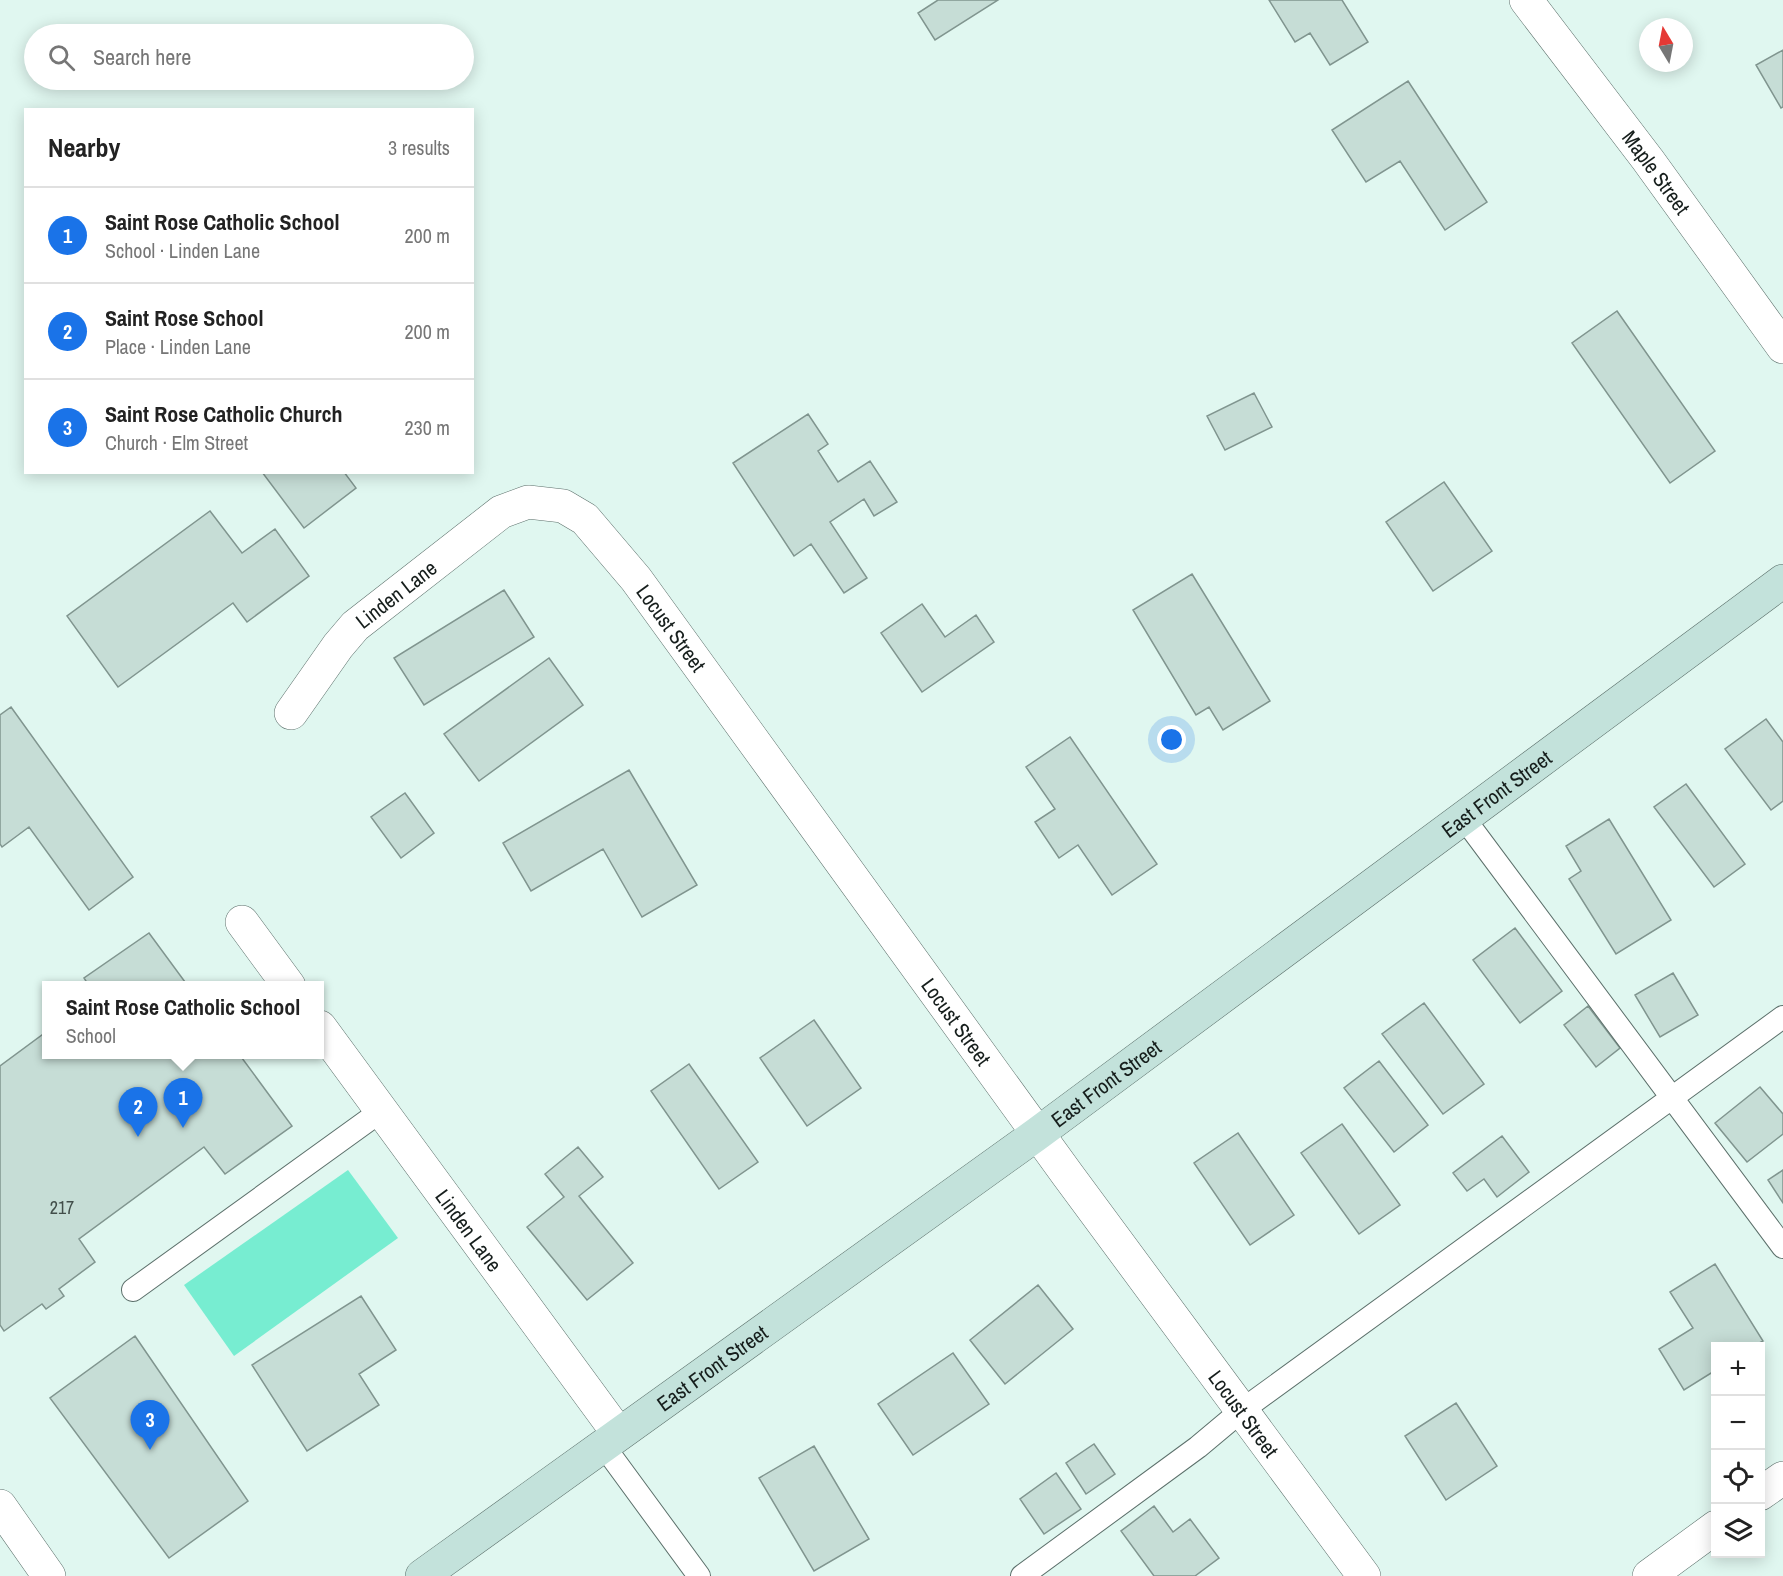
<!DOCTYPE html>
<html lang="en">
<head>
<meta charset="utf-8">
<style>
  :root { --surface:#fff; --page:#f6f6f6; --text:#222; --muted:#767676; --line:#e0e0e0; --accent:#1a73e8 }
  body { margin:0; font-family:"Archivo Narrow",sans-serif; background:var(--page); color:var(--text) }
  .controls { position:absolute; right:18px; bottom:18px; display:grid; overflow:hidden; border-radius:0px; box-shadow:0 3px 15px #0003 }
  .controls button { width:54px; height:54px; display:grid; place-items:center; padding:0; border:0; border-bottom:2px solid var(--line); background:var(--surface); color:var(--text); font:30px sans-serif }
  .compass { position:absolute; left:1639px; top:18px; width:54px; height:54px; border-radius:50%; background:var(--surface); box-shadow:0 3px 15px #0003; rotate:350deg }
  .you { position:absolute; left:1172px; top:740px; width:21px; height:21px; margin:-15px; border:4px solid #fff; border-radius:50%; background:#1a73e8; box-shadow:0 0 0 9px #1a73e833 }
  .badge { display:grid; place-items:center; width:39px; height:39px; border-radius:50%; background:var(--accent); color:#fff; font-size:20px; font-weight:700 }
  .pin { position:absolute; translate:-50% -50px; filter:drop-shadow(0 2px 3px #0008) }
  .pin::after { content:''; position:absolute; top:32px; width:21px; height:18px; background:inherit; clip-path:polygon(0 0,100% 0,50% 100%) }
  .popup { position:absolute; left:42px; top:981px; width:282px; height:78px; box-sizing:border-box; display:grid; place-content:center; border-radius:0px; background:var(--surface); filter:drop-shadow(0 2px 4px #0005); font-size:20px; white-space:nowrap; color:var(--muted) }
  .popup b { font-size:22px; color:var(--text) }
  .popup::after { content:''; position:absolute; left:50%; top:100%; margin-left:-12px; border:12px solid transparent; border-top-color:var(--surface) }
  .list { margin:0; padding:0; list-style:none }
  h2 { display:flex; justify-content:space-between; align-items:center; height:78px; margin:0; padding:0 24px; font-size:26px }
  h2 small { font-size:20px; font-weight:400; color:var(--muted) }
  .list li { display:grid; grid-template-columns:39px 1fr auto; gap:18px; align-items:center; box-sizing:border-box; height:96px; padding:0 24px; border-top:2px solid var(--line) }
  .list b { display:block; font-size:22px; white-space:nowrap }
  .list p { margin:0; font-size:20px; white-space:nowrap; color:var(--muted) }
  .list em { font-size:20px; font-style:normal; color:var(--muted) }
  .icon { flex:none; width:33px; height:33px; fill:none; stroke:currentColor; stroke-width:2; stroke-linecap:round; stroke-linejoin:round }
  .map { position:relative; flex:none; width:1783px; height:1576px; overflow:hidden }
  .search { position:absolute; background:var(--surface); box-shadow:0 3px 15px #0003; left:24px; top:24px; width:450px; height:66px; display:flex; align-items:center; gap:15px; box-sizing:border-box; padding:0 21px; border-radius:33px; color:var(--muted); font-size:22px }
  .panel { position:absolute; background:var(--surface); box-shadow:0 3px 15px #0003; left:24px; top:108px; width:450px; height:366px; border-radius:0px }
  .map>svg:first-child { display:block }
  .green { fill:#77edd1 }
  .building { fill:#c6ddd6; stroke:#80958f; stroke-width:1.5 }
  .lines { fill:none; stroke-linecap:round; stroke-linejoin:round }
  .service-casing { stroke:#5c706b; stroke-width:24 }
  .minor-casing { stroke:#5c706b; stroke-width:34 }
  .secondary-casing { stroke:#5c706b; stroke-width:34 }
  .service { stroke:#fff; stroke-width:22 }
  .minor { stroke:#fff; stroke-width:33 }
  .secondary { stroke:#c3e2db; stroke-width:33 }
  .labels { text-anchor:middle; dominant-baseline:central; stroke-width:4.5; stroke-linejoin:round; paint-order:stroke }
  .number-label { font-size:18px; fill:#424e4a }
  .street-label { font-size:21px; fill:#161e1c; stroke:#fff }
</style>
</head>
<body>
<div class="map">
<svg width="1783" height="1576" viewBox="0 0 1783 1576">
  <rect width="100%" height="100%" fill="#e0f7f0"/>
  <!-- green -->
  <path class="green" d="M348,1170L398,1238L234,1356L184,1285Z"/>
  <!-- building -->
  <path class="building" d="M938,0H998L935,40L918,13Z
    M1269,0H1342L1368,42L1330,65L1310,33L1295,42Z
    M1783,50V107L1781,108L1756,65Z
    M1408,81L1487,202L1445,230L1400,161L1366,182L1332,130Z
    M1617,311L1715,451L1670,483L1572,343Z
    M1254,393L1272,427L1225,450L1207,416Z
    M808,414L828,444L818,451L838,482L870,461L897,502L874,516L864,499L830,522L867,578L844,593L811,544L794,556L733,463Z
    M262,472H344L356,488L304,528Z
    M1444,482L1492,551L1433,591L1386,522Z
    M210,511L242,553L275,529L309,576L247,622L233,603L118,687L67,616Z
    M1192,574L1270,701L1223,730L1209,707L1196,715L1133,610Z
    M504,590L534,637L424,705L394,658Z
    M922,604L945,637L976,615L994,642L922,692L881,633Z
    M549,658L583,705L479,781L444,734Z
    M11,707L133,877L89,910L29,827L2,847L0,844V715Z
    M1766,719L1783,742V801L1771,810L1725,749Z
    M1070,737L1157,864L1112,895L1078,845L1059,858L1035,822L1055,809L1026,767Z
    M629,770L697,885L642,917L603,849L531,891L503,843Z
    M1686,784L1745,864L1714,887L1654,807Z
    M405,793L434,833L401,858L371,817Z
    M1609,819L1671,920L1616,954L1569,879L1581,871L1566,846Z
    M1515,928L1562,991L1520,1023L1473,960Z
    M149,933L188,986H89L84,978Z
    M1673,973L1698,1015L1660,1037L1635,995Z
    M1424,1003L1484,1084L1443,1114L1382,1034Z
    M1588,1006L1620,1048L1596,1067L1564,1025Z
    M814,1020L861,1088L807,1126L760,1058Z
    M46,1032V1054H239L292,1126L225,1174L204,1147L79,1239L95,1262L59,1289L64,1296L46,1309L42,1304L4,1331L0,1325V1066Z
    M1379,1061L1428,1125L1394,1152L1344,1088Z
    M689,1064L758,1162L719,1189L651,1091Z
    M1760,1087L1783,1114V1134L1747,1162L1715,1123Z
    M1342,1124L1400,1205L1359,1234L1301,1153Z
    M1238,1133L1294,1215L1250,1245L1194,1163Z
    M1502,1136L1529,1172L1497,1197L1484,1179L1467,1191L1453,1173Z
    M578,1147L603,1177L579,1196L633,1263L587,1300L527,1227L564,1197L545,1174Z
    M1783,1170V1203L1768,1180Z
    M1715,1264L1763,1341L1754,1346H1716V1370L1684,1390L1659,1349L1693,1328L1670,1292Z
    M1038,1285L1073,1329L1005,1384L970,1340Z
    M361,1296L396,1350L359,1374L379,1405L307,1451L252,1365Z
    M135,1336L248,1501L169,1558L50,1398Z
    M953,1353L989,1404L913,1455L878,1404Z
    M1456,1403L1497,1466L1446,1500L1405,1436Z
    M1094,1444L1115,1474L1086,1494L1066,1463Z
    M814,1446L869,1539L814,1571L759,1478Z
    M1056,1473L1081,1509L1044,1534L1020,1499Z
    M1154,1506L1173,1532L1190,1519L1219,1558L1195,1576H1154L1121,1531Z"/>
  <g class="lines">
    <!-- service casing -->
    <g class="service-casing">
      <path id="service" d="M1463,817L1783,1247
        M133,1290L381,1111
        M603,1445L699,1576
        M1022,1576L1198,1447L1241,1411L1783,1017"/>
    </g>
    <!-- minor casing -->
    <g class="minor-casing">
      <g id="minor">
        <path id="s1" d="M1526,0L1648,160L1783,347"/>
        <path id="s2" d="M291,713L338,646L355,626L501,512L528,502L563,506L585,519L636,579L1067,1174L1364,1576"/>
        <path d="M242,922L289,986"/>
        <path id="s3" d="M320,1027L618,1433"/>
        <path d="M1760,1494L1783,1478"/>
        <path d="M0,1506L49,1576"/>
        <path d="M1649,1576L1716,1527"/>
      </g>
    </g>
    <!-- secondary casing -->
    <g class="secondary-casing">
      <g id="secondary">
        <path id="s4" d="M422,1576L1037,1134L1783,581"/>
      </g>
    </g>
    <!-- service -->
    <use href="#service" class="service"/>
    <!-- minor -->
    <use href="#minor" class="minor"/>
    <!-- secondary -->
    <use href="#secondary" class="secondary"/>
  </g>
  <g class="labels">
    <!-- number labels -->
    <g class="number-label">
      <text x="62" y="1207">217</text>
    </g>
    <!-- street labels -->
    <g class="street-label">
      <text stroke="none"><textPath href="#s1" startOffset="216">Maple Street</textPath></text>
      <text stroke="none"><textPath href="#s2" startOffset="160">Linden Lane</textPath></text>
      <text stroke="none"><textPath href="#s2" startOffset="522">Locust Street</textPath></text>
      <text stroke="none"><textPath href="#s4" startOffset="1329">East Front Street</textPath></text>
      <text stroke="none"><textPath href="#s2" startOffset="1008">Locust Street</textPath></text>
      <text stroke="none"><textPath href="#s4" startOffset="843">East Front Street</textPath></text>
      <text stroke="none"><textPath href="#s3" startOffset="252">Linden Lane</textPath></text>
      <text stroke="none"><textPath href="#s4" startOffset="357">East Front Street</textPath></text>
      <text stroke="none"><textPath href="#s2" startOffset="1494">Locust Street</textPath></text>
    </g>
  </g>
</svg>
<div class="controls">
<button>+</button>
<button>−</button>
<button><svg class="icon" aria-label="locate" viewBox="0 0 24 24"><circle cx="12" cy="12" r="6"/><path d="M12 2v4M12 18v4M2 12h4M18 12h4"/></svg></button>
<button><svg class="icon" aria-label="layers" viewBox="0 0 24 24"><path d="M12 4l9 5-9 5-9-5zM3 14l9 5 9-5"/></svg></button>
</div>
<svg class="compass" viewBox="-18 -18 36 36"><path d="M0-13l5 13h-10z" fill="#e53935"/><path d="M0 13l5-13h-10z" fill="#767676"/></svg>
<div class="you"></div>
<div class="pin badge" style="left:183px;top:1128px">1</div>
<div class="popup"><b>Saint Rose Catholic School</b>School</div>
<div class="pin badge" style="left:138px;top:1137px">2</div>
<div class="pin badge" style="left:150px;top:1450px">3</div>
<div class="search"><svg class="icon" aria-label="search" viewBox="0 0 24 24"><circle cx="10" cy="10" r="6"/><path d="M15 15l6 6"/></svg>Search here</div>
<section class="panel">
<h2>Nearby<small>3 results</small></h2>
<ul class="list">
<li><span class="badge">1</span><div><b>Saint Rose Catholic School</b><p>School · Linden Lane</p></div><em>200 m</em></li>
<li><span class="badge">2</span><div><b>Saint Rose School</b><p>Place · Linden Lane</p></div><em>200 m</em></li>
<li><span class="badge">3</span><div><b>Saint Rose Catholic Church</b><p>Church · Elm Street</p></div><em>230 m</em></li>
</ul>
</section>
</div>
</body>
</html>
